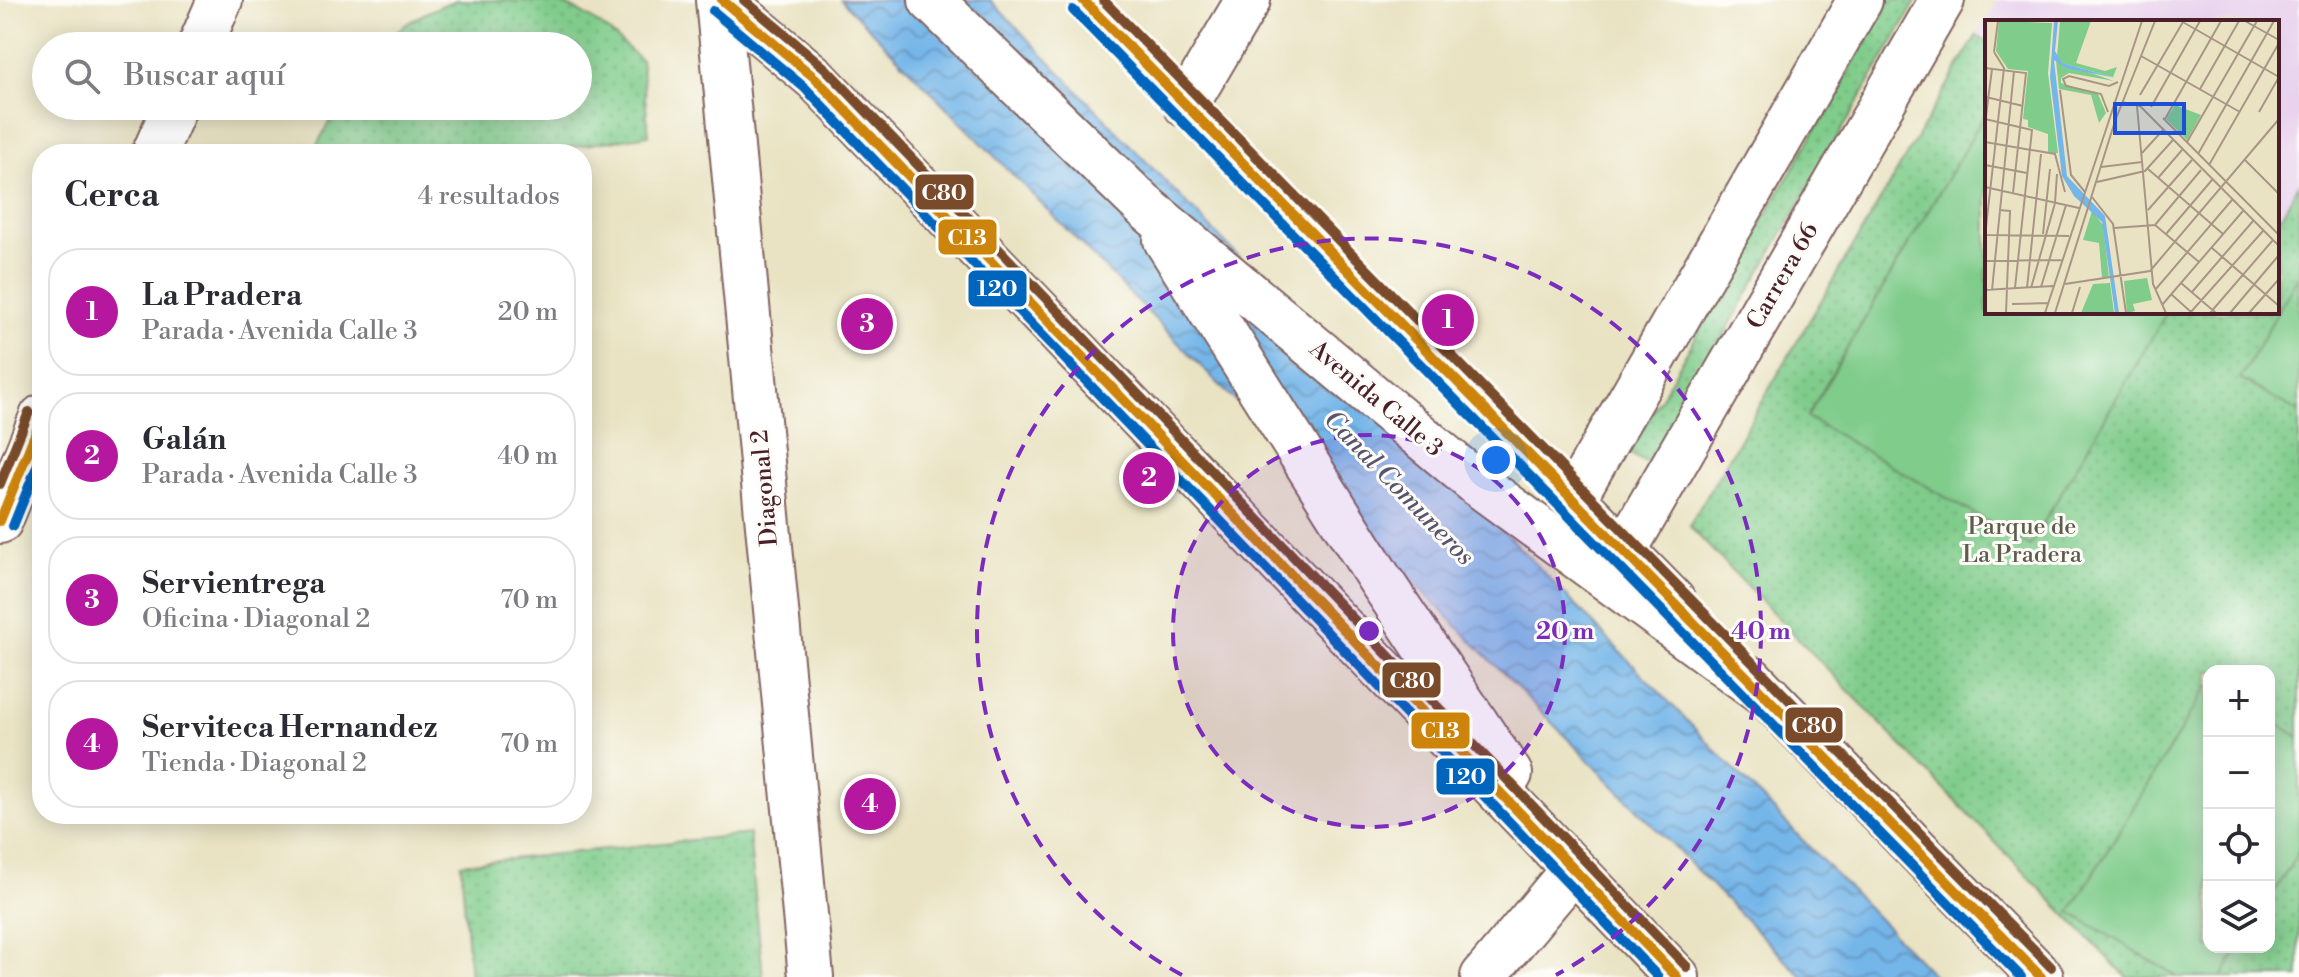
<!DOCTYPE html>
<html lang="es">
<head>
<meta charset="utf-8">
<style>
  :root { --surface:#fff; --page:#f2f2f3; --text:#2b2b33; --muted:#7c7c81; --line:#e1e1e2; --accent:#b5179e }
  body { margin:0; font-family:"Libre Bodoni",serif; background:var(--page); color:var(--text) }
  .controls { position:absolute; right:24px; bottom:24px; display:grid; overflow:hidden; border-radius:16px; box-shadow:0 4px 20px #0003 }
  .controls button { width:72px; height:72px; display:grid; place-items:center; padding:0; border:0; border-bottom:2px solid var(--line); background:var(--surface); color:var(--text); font:40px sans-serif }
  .you { position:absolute; left:1496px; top:460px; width:28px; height:28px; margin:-20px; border:6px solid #fff; border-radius:50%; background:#1a73e8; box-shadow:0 0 0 12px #1a73e833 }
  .badge { display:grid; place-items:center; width:52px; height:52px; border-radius:50%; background:var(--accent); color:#fff; font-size:26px; font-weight:700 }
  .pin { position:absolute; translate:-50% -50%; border:4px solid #fff; box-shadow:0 2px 8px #0006 }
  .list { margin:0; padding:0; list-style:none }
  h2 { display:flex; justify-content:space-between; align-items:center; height:104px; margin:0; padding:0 32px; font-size:34px }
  h2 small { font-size:26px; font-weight:400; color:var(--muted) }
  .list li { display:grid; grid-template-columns:52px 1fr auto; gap:24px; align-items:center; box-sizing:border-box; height:128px; margin:0 16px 16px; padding:0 16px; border:2px solid var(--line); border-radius:32px }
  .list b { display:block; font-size:30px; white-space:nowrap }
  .list p { margin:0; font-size:26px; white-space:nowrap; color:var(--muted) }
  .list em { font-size:26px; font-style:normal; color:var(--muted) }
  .icon { flex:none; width:44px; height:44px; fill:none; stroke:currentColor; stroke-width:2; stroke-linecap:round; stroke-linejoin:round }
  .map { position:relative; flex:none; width:2299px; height:977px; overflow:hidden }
  .search { position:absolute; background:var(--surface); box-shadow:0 4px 20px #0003; left:32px; top:32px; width:560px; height:88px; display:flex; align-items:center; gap:20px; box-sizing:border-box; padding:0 28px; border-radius:44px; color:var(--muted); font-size:30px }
  .panel { position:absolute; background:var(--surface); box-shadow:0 4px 20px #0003; left:32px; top:144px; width:560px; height:680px; border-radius:32px }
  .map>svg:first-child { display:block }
  .built { fill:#e8d2ee }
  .grass { fill:url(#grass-dots); stroke:#64765b; stroke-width:2; fill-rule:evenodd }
  .pitch { fill:#7fcc8b; stroke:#64765b; stroke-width:2 }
  .water { fill:url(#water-waves); stroke:#606a8a; stroke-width:2 }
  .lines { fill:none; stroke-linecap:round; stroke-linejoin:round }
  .minor-casing { stroke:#826460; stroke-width:48 }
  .tertiary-casing { stroke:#826460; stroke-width:48 }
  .secondary-casing { stroke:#826460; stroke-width:48 }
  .primary-casing { stroke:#826460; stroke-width:48 }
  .minor { stroke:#fff; stroke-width:44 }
  .tertiary { stroke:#fff; stroke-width:44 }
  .secondary { stroke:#fff; stroke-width:44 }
  .primary { stroke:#fff; stroke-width:44 }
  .bus-1-casing { stroke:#fdfcf7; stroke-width:16 }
  .bus-2-casing { stroke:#fdfcf7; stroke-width:16 }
  .bus-3-casing { stroke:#fdfcf7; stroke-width:16 }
  .bus-1 { stroke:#cc840b; stroke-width:10 }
  .bus-2 { stroke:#0065bd; stroke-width:10 }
  .bus-3 { stroke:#7a4b2a; stroke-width:10 }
  .ring { fill:none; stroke:#7b2cbf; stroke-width:4; stroke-dasharray:14 10 }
  .labels { text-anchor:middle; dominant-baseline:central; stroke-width:6; stroke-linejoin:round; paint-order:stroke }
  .street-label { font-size:24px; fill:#4a1f2b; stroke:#fdfcf7 }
  .park-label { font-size:24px; fill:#5d5c4d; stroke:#fdfcf7 }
  .water-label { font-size:26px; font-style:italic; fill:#59546e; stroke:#fdfcf7 }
  .inset-road { fill:none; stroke:#a99586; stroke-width:2 }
  .view { fill:#1d4ed8; fill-opacity:0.15; stroke:#1d4ed8; stroke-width:4 }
  .inset-edge { fill:none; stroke:#4a1f2b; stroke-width:4 }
  .centre { fill:#7b2cbf; stroke:#fdfcf7; stroke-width:4 }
  .ring-label { font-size:24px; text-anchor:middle; font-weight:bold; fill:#7b2cbf; stroke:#fdfcf7; stroke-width:6; stroke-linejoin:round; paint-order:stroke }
  .line-badge { stroke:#fdfcf7; stroke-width:3 }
  .badge-label { font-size:22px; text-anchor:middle; font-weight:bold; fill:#fff }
</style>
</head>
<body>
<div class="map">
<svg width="2299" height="977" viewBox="0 0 2299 977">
  <defs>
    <pattern id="grass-dots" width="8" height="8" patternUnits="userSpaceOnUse" patternTransform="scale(2)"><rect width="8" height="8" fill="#7fcc8b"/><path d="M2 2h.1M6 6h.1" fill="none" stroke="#6faf78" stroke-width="1.8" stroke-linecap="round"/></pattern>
    <pattern id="water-waves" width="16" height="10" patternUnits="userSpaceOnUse" patternTransform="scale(2)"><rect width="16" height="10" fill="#75b6e9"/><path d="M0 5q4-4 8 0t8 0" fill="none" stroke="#6293bd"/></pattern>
  </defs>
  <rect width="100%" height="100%" fill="#fdfcf7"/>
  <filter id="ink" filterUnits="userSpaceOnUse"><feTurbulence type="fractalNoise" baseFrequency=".0125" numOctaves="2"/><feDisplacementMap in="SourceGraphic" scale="16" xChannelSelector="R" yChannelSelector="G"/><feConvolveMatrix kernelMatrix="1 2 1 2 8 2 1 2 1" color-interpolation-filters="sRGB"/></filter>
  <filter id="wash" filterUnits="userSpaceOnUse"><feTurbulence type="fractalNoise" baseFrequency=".006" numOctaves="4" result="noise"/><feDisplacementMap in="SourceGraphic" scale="32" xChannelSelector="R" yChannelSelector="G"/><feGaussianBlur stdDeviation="1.8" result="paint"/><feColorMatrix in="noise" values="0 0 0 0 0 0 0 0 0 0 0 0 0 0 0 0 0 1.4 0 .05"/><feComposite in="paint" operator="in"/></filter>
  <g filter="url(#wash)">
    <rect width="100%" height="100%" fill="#e9e3c3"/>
    <!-- built -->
    <path class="built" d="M1998,0H2299V184L2280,217L2277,215V22H1987V41L1977,35Z"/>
    <!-- grass -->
    <path class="grass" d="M456,0C488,0 526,0 558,3C590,12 617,38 641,60L649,135L528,154H312L338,106H578V46H382C403,22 427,11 456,0Z
      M1890,0H1917L1649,465L1629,453Z
      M1977,35L1987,41V312H2277V215L2281,216L2299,184V977H2126L1689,526ZM2209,671H2269V947H2209Z
      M749,834L763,977H470L461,864Z"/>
    <!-- pitch -->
    <path class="pitch" d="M1987,111V312H2167L2030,546L1807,417Z
      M2299,274V412L2240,379Z
      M2209,684V947H2240L2222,977H2178L2070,912Z
      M2269,718L2299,737V851L2269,900Z"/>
    <!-- water -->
    <path class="water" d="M841,0H990L1935,977H1802Z"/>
  </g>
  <g filter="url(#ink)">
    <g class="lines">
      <!-- minor casing -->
      <g class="minor-casing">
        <path id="minor" d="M1186,105L1248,0
          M1483,977L1573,870"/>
      </g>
      <!-- tertiary casing -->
      <g class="tertiary-casing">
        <path id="tertiary" d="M718,0L811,977
          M1573,499L1860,0
          M1624,551L1942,0"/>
      </g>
      <!-- secondary casing -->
      <g class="secondary-casing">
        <path id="secondary" d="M722,0L815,78L1677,977
          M931,0L1144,206L1479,485L1769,697
          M1166,240L1379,578L1510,774
          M1573,499L1673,601
          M1750,678L2041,977"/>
      </g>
      <!-- primary casing -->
      <g class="primary-casing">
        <path id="primary" d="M200,46L220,0
          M154,154L175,106
          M0,521L42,417"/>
      </g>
      <!-- minor -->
      <use href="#minor" class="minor"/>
      <!-- tertiary -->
      <use href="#tertiary" class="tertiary"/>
      <!-- secondary -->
      <use href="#secondary" class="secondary"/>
      <!-- primary -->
      <use href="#primary" class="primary"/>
      <!-- bus-1 casing -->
      <g class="bus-1-casing">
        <path id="bus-1" d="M722,0L815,78L1677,977
          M1083,0L2041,977
          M0,521L42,417"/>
      </g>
      <!-- bus-2 casing -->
      <g class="bus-2-casing">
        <path id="bus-2" d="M1073,10L2021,977
          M713,11L805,88L1658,977
          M13,526L42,454"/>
      </g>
      <!-- bus-3 casing -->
      <g class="bus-3-casing">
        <path id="bus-3" d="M744,0L825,68L1687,967
          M1103,0L2051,967
          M0,484L29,412"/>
      </g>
      <!-- bus-1 -->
      <use href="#bus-1" class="bus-1"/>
      <!-- bus-2 -->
      <use href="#bus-2" class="bus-2"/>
      <!-- bus-3 -->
      <use href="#bus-3" class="bus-3"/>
    </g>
  </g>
  <!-- distance rings -->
  <circle cx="1369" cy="631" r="196" fill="#7b2cbf" fill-opacity=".12"/>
  <g class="ring">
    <circle cx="1369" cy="631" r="196"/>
    <path d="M1182 975A392 392 0 1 1 1556 975"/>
  </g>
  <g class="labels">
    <!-- street labels -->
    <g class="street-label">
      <text transform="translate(1783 276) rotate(-60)">Carrera 66</text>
      <text transform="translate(1376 399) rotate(40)">Avenida Calle 3</text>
      <text transform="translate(765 488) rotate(-95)">Diagonal 2</text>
    </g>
    <!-- park labels -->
    <g class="park-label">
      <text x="2022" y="527">Parque de<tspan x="2022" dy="28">La Pradera</tspan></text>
    </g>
    <!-- water labels -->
    <g class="water-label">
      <text transform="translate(1399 488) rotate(46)">Canal Comuneros</text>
    </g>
  </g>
  <!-- overview -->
  <g transform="translate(1985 20)">
    <rect width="294" height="294" fill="#e9e3c3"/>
    <path d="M14,1L67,3L63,53L73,133H63V114L43,107V100L38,99L43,51L23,49L11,31ZM75,1H106L91,43L120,51L132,47L128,57L77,43L72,37ZM71,41L129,61L84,53L76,58V63L113,74L121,93L114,103L106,75L74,69ZM190,85L216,95L202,120L181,99ZM107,191L118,205L124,257L117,258L114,223L98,220ZM162,258L167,280L148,284L150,291L142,293L139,261ZM125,263L129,293H96L108,264Z" fill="#7fcc8b"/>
    <path d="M36,9L54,12L50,41L32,38Z" fill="#7fcc8b"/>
    <path d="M69,1H73L70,31L77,43L131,58L81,48L69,40L82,156L120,196L134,293H130L117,202L89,176L77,156L65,57Z" fill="#75b6e9"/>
    <path class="inset-road" d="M196,1L294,57M260,1L294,20M9,32L13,1M156,36L255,92M0,48L41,53L28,173M215,69L254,1M75,70L86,155L100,172M155,75L198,2M1,77L38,86M137,82L155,86L294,226M152,86L168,264L181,293M166,87L215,1M123,92L116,74L81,66L78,59L84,56L124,66L133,62M274,92L294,57M178,98L294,215M0,99L47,110L30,268M180,99L236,1M0,104L7,49M0,122L70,134L80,172M202,122L272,1M157,133L178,110M213,134L289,1M260,140L294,174M0,145L42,153M224,145L294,23M116,147L157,142M163,149L238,214M173,158L197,130M112,162L160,151L188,120M0,167L94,188M107,177L128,204L141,293M14,190L25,191L21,293M163,190L207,140M170,205L214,242M129,208L170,205L216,150M58,214L65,149M181,214L227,160M0,215L84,216M0,216L19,48L9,32M227,228L294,286M0,241L77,240M196,263L231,293M80,264L165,251L294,99M56,267L81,185M42,268L56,134M46,268L70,183L72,154M0,270L68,266M7,270L29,51M170,270L247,180M207,272L268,201M186,274L206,292M27,284L63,283M177,285L258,191M60,293L157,1M70,293L130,101L170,1M87,293L95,267M205,293L278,211M225,293L288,220M245,293L294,235M264,293L294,259"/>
    <path class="view" d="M130,84H199V113H130Z"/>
    <rect width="294" height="294" class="inset-edge"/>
  </g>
  <circle cx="1369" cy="631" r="12" class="centre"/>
  <g class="ring-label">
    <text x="1565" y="639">20 m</text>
    <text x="1761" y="639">40 m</text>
  </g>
  <g class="line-badge">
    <rect x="914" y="173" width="61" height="38" rx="8" fill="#7a4b2a"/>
    <rect x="937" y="218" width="61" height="38" rx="8" fill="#cc840b"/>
    <rect x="967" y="269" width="61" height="39" rx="8" fill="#0065bd"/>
    <rect x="1381" y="661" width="61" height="38" rx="8" fill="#7a4b2a"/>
    <rect x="1784" y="706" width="60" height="38" rx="8" fill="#7a4b2a"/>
    <rect x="1410" y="711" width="61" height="39" rx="8" fill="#cc840b"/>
    <rect x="1435" y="757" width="61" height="39" rx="8" fill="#0065bd"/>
  </g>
  <g class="badge-label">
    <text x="944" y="200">C80</text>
    <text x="967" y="245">C13</text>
    <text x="997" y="296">120</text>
    <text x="1412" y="688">C80</text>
    <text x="1814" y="733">C80</text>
    <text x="1440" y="738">C13</text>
    <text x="1466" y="784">120</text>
  </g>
</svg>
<div class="controls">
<button>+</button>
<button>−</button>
<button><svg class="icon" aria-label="locate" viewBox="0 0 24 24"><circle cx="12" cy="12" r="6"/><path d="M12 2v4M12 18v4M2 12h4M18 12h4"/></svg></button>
<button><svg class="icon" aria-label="layers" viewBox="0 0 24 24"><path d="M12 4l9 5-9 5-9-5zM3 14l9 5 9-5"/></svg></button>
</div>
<div class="you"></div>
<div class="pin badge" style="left:1448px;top:320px">1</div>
<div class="pin badge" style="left:1149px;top:478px">2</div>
<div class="pin badge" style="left:867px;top:324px">3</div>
<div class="pin badge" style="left:870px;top:804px">4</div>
<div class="search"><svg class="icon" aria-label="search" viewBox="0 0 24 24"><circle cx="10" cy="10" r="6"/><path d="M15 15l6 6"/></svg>Buscar aquí</div>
<section class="panel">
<h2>Cerca<small>4 resultados</small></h2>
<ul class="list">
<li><span class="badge">1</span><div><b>La Pradera</b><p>Parada · Avenida Calle 3</p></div><em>20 m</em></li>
<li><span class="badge">2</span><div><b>Galán</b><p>Parada · Avenida Calle 3</p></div><em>40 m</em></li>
<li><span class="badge">3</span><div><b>Servientrega</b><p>Oficina · Diagonal 2</p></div><em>70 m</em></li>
<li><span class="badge">4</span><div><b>Serviteca Hernandez</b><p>Tienda · Diagonal 2</p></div><em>70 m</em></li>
</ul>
</section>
</div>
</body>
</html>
